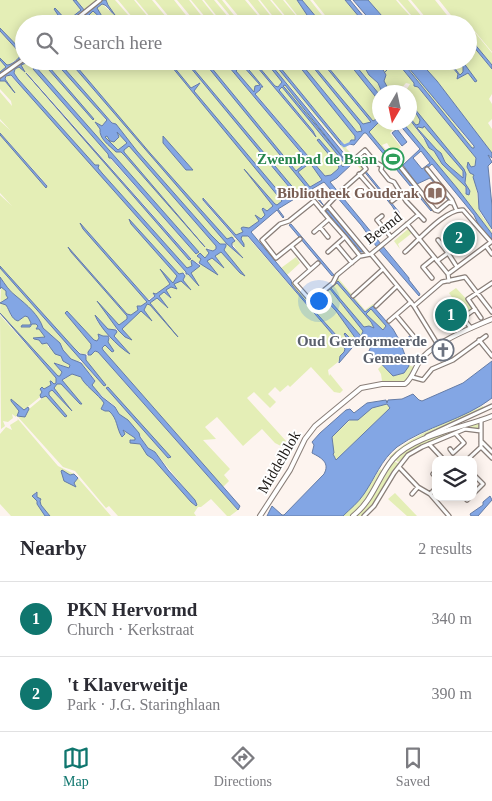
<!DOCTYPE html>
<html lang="en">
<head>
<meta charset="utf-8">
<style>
  :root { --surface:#fff; --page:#f2f2f3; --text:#2b2b33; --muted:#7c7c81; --line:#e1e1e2; --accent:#0f766e }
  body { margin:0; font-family:"Times New Roman",serif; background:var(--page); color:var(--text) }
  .controls { position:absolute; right:15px; bottom:15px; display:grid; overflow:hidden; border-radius:10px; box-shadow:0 2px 12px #0003 }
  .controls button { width:45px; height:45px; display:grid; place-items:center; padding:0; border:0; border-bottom:1px solid var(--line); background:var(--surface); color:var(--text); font:25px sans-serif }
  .compass { position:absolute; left:372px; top:85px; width:45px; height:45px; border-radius:50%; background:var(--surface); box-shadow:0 2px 12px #0003; rotate:189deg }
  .you { position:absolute; left:318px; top:300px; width:18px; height:18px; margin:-12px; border:4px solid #fff; border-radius:50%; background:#1a73e8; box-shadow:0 0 0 8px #1a73e833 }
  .badge { display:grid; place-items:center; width:32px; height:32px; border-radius:50%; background:var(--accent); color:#fff; font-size:16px; font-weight:700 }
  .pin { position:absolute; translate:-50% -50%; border:2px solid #fff; box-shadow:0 1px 5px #0006 }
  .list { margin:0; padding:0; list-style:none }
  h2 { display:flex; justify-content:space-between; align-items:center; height:65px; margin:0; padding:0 20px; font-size:21px }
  h2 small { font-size:16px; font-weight:400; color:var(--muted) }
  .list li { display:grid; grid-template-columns:32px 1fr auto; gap:15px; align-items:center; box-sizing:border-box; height:75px; padding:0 20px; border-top:1px solid var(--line) }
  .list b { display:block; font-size:19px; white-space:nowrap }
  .list p { margin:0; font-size:16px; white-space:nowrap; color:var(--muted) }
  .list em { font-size:16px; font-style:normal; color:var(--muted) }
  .icon { flex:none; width:28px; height:28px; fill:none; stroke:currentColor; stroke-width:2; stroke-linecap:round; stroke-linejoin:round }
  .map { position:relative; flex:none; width:492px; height:516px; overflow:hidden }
  .search { position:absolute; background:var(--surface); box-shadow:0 2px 12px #0003; left:15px; right:15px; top:15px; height:55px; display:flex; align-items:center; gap:12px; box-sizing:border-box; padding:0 18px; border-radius:28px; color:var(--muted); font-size:19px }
  .sheet { height:215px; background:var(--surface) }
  nav { display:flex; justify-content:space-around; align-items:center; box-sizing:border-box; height:70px; border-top:1px solid var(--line); background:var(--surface); font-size:14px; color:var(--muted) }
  nav a { display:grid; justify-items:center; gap:2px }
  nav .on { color:var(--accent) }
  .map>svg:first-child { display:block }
  .green { fill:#e4eeb6; fill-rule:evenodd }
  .water { fill:#83a6e4; stroke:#657ca6; fill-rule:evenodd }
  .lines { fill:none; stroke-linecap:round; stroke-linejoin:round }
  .stream { stroke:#657ca6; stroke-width:1 }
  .canal { stroke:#83a6e4; stroke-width:2.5 }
  .minor-casing { stroke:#897e78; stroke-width:5.5 }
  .tertiary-casing { stroke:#897e78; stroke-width:6 }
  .minor { stroke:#fff; stroke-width:3 }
  .tertiary { stroke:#fff; stroke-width:4 }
  .labels { text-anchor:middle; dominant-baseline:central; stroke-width:4; stroke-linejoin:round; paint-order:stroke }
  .leisure-label { font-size:15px; font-weight:bold; fill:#27864d; stroke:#fff; text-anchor:end }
  .education-label { font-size:15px; font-weight:bold; fill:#785e54; stroke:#fff; text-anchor:end }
  .street-label { font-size:15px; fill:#1e1a17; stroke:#fff }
  .worship-label { font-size:15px; font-weight:bold; fill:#5b616d; stroke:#fff; text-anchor:end }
</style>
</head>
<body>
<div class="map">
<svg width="492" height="516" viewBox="0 0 492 516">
  <rect width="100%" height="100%" fill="#fdf4ef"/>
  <!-- green -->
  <path class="green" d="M0,0H102L72,24H67L70,19L64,24H24V54L0,72Z
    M106,0H115L136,24H96L89,15L93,11L105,22L96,8L102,4L112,13L115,14L108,5Z
    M118,0H134L154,24H138Z
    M136,0H152L172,24H156Z
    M155,0H174L193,24H175Z
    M177,0H189L208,24H197Z
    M191,0H202L221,24H211Z
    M204,0H214L234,24H223Z
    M217,0H222L241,24H237Z
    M225,0H245L265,24H245Z
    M248,0H258L277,24H267Z
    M260,0H270L290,24H279Z
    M272,0H283L303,24H292Z
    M285,0H297L307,15V21L312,19L316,24H304Z
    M302,0H310L329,24H322Z
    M313,0H345L365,24H332Z
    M368,0H396C403,9 410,15 417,24H389Z
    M398,0H408L428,24H419Z
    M411,0H435L454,24H431Z
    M439,0H492V52L463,17L468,24H458Z
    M468,24L492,53V65L468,36Z
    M468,40L492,69V94L489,99L492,104V119L488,123L492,129V153L437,81L419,61H447L458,74V79L468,73L476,82L463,67V72L460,75L449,61H468Z
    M32,61H41L94,120L44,61H54L76,85H77L58,61H69L227,243L220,244L211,235L137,151L116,124L113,123L97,106L95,107L107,121L101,126L96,122L104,140L116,152H121L125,156L205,247V246L124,152V150L117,149L105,137L107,136L110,141L107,131L105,134H102L110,123L216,246V249L213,251L208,248L209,255L205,258L200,254L197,256L201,259L199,263L191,261L193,265L190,268H187L102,173L98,168V165H95L18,79L14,73L15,69L19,67L25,72L21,65L26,63L31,66L33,64ZM35,66L198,252L196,254L108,156V154L33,69ZM27,73L191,258V259L189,260L26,74Z
    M72,61H167L272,187L282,202L277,205L275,204L244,169L273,206L267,211L264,208L265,215L261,219L256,216L259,221L249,228H241L243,232L236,235L204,198L203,201L235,238L227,239L150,153ZM164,137L192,169L186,170L163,143Z
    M169,61H185L278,173L294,195L287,199L283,198L194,91L198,83L191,88Z
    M187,61H203L293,169L307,188V189L298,192L294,189Z
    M206,61H224L308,162L296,171Z
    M248,61H252L315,137L313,131L279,90L282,87L345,164V166L343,167L319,139L317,140L339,167V169L331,175L325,176L255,93L259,92L261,87L245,65Z
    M254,61H265L282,82L278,87L275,86Z
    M268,61H272L342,145L343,143L275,61H295L355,136V140H351L346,148L364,167L362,171Z
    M299,61H308L312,65L360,125L362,131L361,132H358L351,125Z
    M310,61H321L371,123L363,124Z
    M323,61H347L379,101V111L375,110V112L378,118L375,121H373Z
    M352,61H361L369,75L378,83L381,90L386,92L379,94Z
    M373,61H396L476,158L475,165L471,167L469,172L474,175L473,177C478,188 477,199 479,209C481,219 492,224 492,234L457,188L403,123L410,122V120C416,129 423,138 429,147C432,151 435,151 437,156L466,187L465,192L467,195C465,181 468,173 456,162L463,171L462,178L450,167L445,162L441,153L437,150L417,128V126L422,128L424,126H427L421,119L419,124L416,125L410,118V105L419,117L410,103V92H402L407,89L410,84L406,83L398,92H390L384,81L386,75L384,70Z
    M243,65L260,85H258L254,92L236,71Z
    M407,67L410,68L474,148L472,149Z
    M9,74L50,117L186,273L179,274L130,220L131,224L177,276L174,283L181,281L190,288L183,280L186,273L197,283L191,273L200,264L204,265L216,274L207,260L212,258L222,266L215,255L220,252L226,253L224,249L227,244L241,257L232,243L236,239L244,247V244L240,239L242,236L246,235L345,349L338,362L328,370L329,376L330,374L343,390L340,393L334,392L311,367L290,387L288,385L280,392L275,387L268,394L276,402L270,408L254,392L247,398L286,441L281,446L275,443L262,429L243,446L217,417L205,427L216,439L203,440L230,469L224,475L229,481L223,487L102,349L105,345L112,351L107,342L111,336L123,349L128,352L114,335L118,330L125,337L131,339L122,329L142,310L150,318L144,310L147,304L150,305L178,337L150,303L157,298L166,307L159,296L163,292L170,297L166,290L171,287L176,288L163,273L170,284L148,300L82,225L84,229L147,302L140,306L138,310L131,315L127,314L70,249L71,252L127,316V319L119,325L102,307L117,329H108L96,316L97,321L109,335L103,336L98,335L99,338L97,341L94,340L67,311L65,313L91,344V348L87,354H82L74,348L0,266V195L12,206L0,193V135L46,187L47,185L0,133V121L11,131L0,119V92L12,106L11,101L0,89V81L4,80L15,93L5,79Z
    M285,85L348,164L283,86Z
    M379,122L398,123L399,125L395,127L390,133L401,147L394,154L387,143L382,145L391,156L390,157L369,132Z
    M310,163L322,179L310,187L298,172Z
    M458,227L469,243L461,248L450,233Z
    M408,229L414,236L412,233L398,244L400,249L394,241Z
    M296,257L300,263L287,275L281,268Z
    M0,268L81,359L79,362L71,359L63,350L57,340L43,328L8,289L0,277Z
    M338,278L365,310L373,304L375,307L373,306L365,312L338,281L309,305L292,285L291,281L311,303L335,283Z
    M337,283L371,322L374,328L369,326L364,327L331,288Z
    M1,286L6,291V295L8,298L5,301L3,300L1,303L6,305L11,316L18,321L25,316L28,317L31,322L30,325H22V327H30L32,324H36L38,326L37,329H39L45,337L34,339L39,340L42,344L47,343L48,347L52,348L53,351L61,356L69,364V368L56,363L55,364L62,372L60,376L58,377L0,313Z
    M456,288L474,307L465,314L463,311H460L461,310L449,293Z
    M330,289L363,331L362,335H360L355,331L324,294Z
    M322,296L336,311L357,339L353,341L345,333L344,335L350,343L348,347L346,346L310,306Z
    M371,309L386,326L383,330L366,314Z
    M0,315L56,378L57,383L44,389L42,387L40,397L24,410L11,399L19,411L16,417L12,414L13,418L8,422L3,421L5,426L1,429Z
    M97,351L238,510L230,516H227L211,499L201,507H198L194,513L196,516H118L109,506L106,508L75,471L63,467L18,417L25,416L29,409L46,395L65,417L66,415L49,395L48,392L52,390L72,411L54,388L57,384H61L81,404L62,381L72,374L81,377C83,384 99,395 104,403L101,409L105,411H109C118,419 116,428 122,437L125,434L123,430L135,438V440L131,439V442L139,444L195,506L192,497L155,452C146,448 143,440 138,432C134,426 127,420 121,416C118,414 118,409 115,406C106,399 100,395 92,385L95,380L81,363L82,362L104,386L105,384L85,360L88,355ZM107,387L170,457L168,458L106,388Z
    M382,365L393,376L404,373L408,365L414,367L407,381L401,383L382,381L381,374L378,369Z
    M387,404L390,408L336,460L333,454L332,437L350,420H355L371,408Z
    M483,406L484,408L413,442L391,459L389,457C416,432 451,421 483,406Z
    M17,418L58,466L74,474L70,476L61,471L65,481L76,486L74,483L78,478L111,516H50L41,505L39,499L36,495V492H35L37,504L45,516H11L0,504V434L6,427L12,430L10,425L18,420Z
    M474,423L480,424L478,429L464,428L421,446L398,462L394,459C416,439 446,433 474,423Z
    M394,461L399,464L372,507L363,516H355L368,504Z
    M380,469L383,471C374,488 366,503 351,516H343L362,497Z
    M395,493L417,516H407L388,499Z"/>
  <!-- water -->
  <path class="water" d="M73,0H76L85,11L67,24H64L54,9L55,8L67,21L81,10Z
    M102,0H106L108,5L115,15C110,12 108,5 102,4L97,8L106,23L93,11L89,15L96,24H92L86,17L81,22L82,24H72Z
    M297,0H302L322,24H316L311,19L307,21H305L307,15Z
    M345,0H350L368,22L370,20L353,0H368L389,24H365Z
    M0,28L24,53V57L0,74V72L6,67L0,60V58L7,65C12,65 19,59 21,54L0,31Z
    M468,36L492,65V69L468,40Z
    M24,61H32L33,64L31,66L26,63L21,65L25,72L19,67L15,69L14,73L18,79L95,165H99L98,168L102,173L187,268L192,266L191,261L192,260L200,266L191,273L199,286L188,274H186V272L11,75L6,76L5,79L15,93L5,81H0V78Z
    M41,61H44L94,119L93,120Z
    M54,61H58L112,123L116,124L137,151L211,235L220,244H226V246L224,250L245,276L240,273L221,252L215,256L224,268L212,258L207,261L218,275L199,263L201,259L197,256L200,253L205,258L209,253L206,249L213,251L216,249V246L129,146L124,150V152L205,247L125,156L121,152H116C109,145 99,139 100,129L95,122L102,126L107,120ZM117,132L127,143L118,150L105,137L107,136L110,141L114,142L119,137Z
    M69,61H72L150,153L227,239L232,237L235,241L232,243V246L243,258L227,244Z
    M167,61H169L191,88L200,83L194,91L285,199L294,195V193L185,61H187L296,191L307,188L203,61H206L296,171L308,161L224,61H228L235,68L241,64L240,61H248L245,65L263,87H261L260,90L255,94L325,176L331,175L338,169L339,167L317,140L319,139L343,167L345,164L282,87L279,90L313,131L316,137L252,61H254L275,86L278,87L282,82L265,61H268L351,162L352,164L337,178L330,182L409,278V280L420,294L419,296L379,250L361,225L324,182L312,189L324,206L309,190L278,209L284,217L283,218L277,210L251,232L291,280L292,285L309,305L338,281L365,312L373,306L393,329L401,343L411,335L412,337L402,347L409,366L404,373L393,376L369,351L371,346L367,336L358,341L339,363L340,356L344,352L345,349L248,236H242L241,239L244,244V247L203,200V198L236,235L243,232L241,228L243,227L249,228L259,221L255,215L261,219L265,215L262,209L263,208L267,211L273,206L244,169L275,204L277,205L282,201ZM242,65L260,85L255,86L254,92L236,71ZM285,85L348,164L285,88L283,86ZM310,163L322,180L310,187L298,172ZM337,283L371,322L374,328L369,326L364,327L331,288ZM330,289L363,331L361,336L324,294ZM322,296L336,311L356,339L353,341L345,333L344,334L350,343L348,347L346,346L310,306ZM371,309L386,326L383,330L366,314Z
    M272,61H275L343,144L341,145Z
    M295,61H299L357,132L362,131L360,125L308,61H310L363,124L371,122L321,61H323L373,121L378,118L375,110L379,111V122L369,132L433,209L431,211L366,133H364L354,145L349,144L351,140H355V136Z
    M347,61H352L379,94V101Z
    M361,61C372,61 381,64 386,75L384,81L390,92L381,90L378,83L369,75Z
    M396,61H400L403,65V61H419L437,81L492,153V158L488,155L492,162L488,166L492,206V229L479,209L478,193L473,177L474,175L470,173L467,167L468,162L471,167L475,166L476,158L418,87L414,86V83ZM408,67L474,146V148H472L408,69Z
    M447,61H449L460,75L463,72V67L461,63L463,62L477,81L475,82L468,73L457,79L458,74Z
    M35,66L199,252L196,254L111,158H109L108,154L33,69Z
    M26,73L191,259L189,260Z
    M410,103L464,169L466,174L465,183L470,191L469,195L466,194V187L442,164L434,151L429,148L424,138L410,120V118L416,125L419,124L420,120ZM424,126L463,171V178L450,167L445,162L441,153L437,150L417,128L418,127L423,128Z
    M398,123H403L457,188L492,234V239L479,226L474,215L432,164L425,170L450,200L449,201L430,178L417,184L403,165L420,149ZM421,151L430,163L422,169L413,158Z
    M397,129L407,142L402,146L392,133Z
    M0,133L47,186L46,188L0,135Z
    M163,136L193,170H186L163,143Z
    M364,169L399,212V214H397L392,206L363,170Z
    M328,210L363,251V252H361L326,211Z
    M129,219L179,274L183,273L185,276L183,280L191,290L181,281L174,284L177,289L171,287L166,290L171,298L164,292L159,296L168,308L157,298L150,303L178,337L150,305L147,304L144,310L152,321L141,311L122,329L132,340L125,337L118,330L97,301L119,325L127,319V316L71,252L68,247L127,314L131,315L138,310L137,306H141L147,302L83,229L80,223L149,301L155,296L153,293L156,294L170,284L160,269L173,283L177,276L131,224Z
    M291,224L334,275L332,276L289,225Z
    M0,266L74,348L80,354L86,355V360L106,385L104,386L0,268Z
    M0,277C5,284 9,291 16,296C27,305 39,315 43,328L60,343L63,350L71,359L81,363L95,381L92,385L102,397L115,407L119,414L128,420L139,433L140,437L148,448L155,452L168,470L195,500L197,505L196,506L191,502L153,459L147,455L140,444L130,443V440H135V438L123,430L125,434L122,437C116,428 118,419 109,411H105L101,409L104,403C99,395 83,384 81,377L72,374L62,380L82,404H80L61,384H57L54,388L72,411L52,390L49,392V395L67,416L65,417L46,396L41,398L40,395L42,392L40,389L42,387L44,389L51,385L50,381H51L54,384L56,383V378L0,313L58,376H60L62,372L54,363L69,368L70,365L63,361L61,356L55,354L47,343L42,344L39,340L34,339L33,338L45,337L39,329H36L38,326L36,324H32L30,327H21L22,325H30L31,323L28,317L25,316L18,321C11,319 10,311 6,305L0,303L8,298L6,295V291L1,287L0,289Z
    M67,311L94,340L97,341L99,338L98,334L103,336H108L109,338L108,342L114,351L112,352L105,345L102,348L103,350L240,506L238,510L98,352L95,351L91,355H88V352L91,348V344L65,313Z
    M95,315L108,329L116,330L117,332L114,336L130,354C118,347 99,327 95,315Z
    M492,361V398C464,420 426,426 397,447C381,460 375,478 364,494C358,503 350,509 343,516H267L272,506L282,515H284L324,474C330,463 322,458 312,453L314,445L312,442L320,433L346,410L350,409L354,413L367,403L386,400L387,403L388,400L402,399L413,394L419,400L422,401L463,383ZM387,404L390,408L336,460L333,454L334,453L332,437L349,420H358L372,408Z
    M108,387L171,457L168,458L106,388Z
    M11,399L24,410L28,407L29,409L25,417L17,416L19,411L11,401Z
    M62,470L70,475L74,474L78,478L74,483L76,487L64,481L61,471Z
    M37,492V497L41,499L40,501L41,505L50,516H45L37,504V501L32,496Z
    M490,496L492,500L478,516H471L470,514L483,505V502Z"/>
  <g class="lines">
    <!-- stream -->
    <path class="stream" d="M338,17L345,22
      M385,72L387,70"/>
    <!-- canal -->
    <path class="canal" d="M341,143L344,146L353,142"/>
    <!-- minor casing -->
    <g class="minor-casing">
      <path id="minor" d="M70,24L100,0
        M0,76L24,59
        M399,165L435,210L438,211L449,202L452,203
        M427,169L452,200L456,209
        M359,174L374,191L370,194
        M392,201L401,194
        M328,206L368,254
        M322,211L339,193L366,169L357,157L365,150L375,162L382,166L381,170L389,180L394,182L406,201L424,220
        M382,216L377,220L391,237
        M407,224L448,274L449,281
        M320,227L328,237
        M300,239L276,258L262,240L280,224L289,221L314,201L329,219L314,232
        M438,240L448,253L459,246
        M337,245L352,263
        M486,246L492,254
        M292,247L310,269
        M328,252L345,237L329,219
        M405,252C418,241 446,208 463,210L491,242L448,274
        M371,254L414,306L438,345
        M361,256L371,254L418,215
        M437,261L448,253L457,267
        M318,263L295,283L311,301L333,283L337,275L360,256L345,237
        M432,278L423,267L434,258
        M353,296L383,269
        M376,306L397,286
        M414,306L442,282L465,277L492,312
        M396,315L415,338
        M464,317L475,309
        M481,318L468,299L492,283
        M389,321L411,302
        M450,323L461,316L471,328
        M479,340L492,356
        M412,377L423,380L432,369L453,360L486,336
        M427,436L492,406
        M481,441L492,452
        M429,444L444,460
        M481,447L492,458
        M450,449L453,453L464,443L455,433
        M467,460L481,447V420
        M399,467L418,487L430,494L449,516
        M436,471L433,474L436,477
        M473,474L483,484L473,494
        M412,494L418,487
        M430,494L436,488
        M464,497L467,500L470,497
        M364,516L374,506L394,473L408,455L422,447L465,429L481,431"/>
    </g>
    <!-- tertiary casing -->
    <g class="tertiary-casing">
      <path id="tertiary" d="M260,516L290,470L305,439L315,426L361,388L382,384H405C414,377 415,365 423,357C438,341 471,328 492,319
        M353,516C374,499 377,478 393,459C413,435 463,428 492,416"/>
    </g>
    <!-- minor -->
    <use href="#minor" class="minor"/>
    <!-- tertiary -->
    <use href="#tertiary" class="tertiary"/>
  </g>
  <!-- icons -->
  <defs>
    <g id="stadium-ring" transform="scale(1.125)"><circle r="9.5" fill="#fff" stroke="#2e9e5b" stroke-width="1.5"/><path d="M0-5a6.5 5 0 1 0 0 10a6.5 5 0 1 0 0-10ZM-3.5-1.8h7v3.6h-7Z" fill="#2e9e5b"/></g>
    <g id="library-ring" transform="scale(1.125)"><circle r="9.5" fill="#fff" stroke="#8d6e63" stroke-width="1.5"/><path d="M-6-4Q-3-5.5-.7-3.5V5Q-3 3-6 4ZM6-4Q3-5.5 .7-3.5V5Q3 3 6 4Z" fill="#8d6e63"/></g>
    <g id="church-ring" transform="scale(1.125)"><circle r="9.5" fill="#fff" stroke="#6b7280" stroke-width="1.5"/><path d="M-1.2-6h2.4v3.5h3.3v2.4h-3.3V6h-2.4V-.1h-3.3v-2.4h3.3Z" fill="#6b7280"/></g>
  </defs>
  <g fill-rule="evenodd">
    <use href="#stadium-ring" x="393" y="159"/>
    <use href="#library-ring" x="435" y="193"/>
    <use href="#church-ring" x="443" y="350"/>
  </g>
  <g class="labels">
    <!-- leisure labels -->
    <g class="leisure-label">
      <text x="377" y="159">Zwembad de Baan</text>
    </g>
    <!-- education labels -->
    <g class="education-label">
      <text x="419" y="193">Bibliotheek Gouderak</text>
    </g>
    <!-- street labels -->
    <g class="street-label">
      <text transform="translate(383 228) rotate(-38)">Beemd</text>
      <text transform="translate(279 462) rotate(-60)">Middelblok</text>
    </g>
    <!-- worship labels -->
    <g class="worship-label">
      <text x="427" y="341">Oud Gereformeerde<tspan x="427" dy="17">Gemeente</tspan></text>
    </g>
  </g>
</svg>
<div class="controls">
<button><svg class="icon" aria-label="layers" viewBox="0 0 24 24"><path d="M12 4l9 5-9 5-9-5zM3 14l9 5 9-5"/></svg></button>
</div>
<svg class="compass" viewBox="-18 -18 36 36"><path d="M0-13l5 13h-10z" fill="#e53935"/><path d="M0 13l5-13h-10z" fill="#7c7c81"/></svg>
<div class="you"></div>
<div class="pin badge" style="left:451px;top:315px">1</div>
<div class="pin badge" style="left:459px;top:238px">2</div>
<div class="search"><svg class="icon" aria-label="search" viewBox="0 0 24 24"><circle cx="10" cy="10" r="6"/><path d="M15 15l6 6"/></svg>Search here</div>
</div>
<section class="sheet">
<h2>Nearby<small>2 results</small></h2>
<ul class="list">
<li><span class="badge">1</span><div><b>PKN Hervormd</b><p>Church · Kerkstraat</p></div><em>340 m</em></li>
<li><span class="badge">2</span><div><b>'t Klaverweitje</b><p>Park · J.G. Staringhlaan</p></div><em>390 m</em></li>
</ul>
</section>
<nav>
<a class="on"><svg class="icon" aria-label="map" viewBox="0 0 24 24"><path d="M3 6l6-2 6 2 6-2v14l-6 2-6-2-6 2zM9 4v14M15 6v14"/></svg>Map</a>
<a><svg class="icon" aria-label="directions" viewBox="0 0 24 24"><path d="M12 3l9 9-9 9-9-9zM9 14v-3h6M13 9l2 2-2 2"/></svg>Directions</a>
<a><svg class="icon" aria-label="saved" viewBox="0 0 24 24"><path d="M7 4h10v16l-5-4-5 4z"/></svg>Saved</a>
</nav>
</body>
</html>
